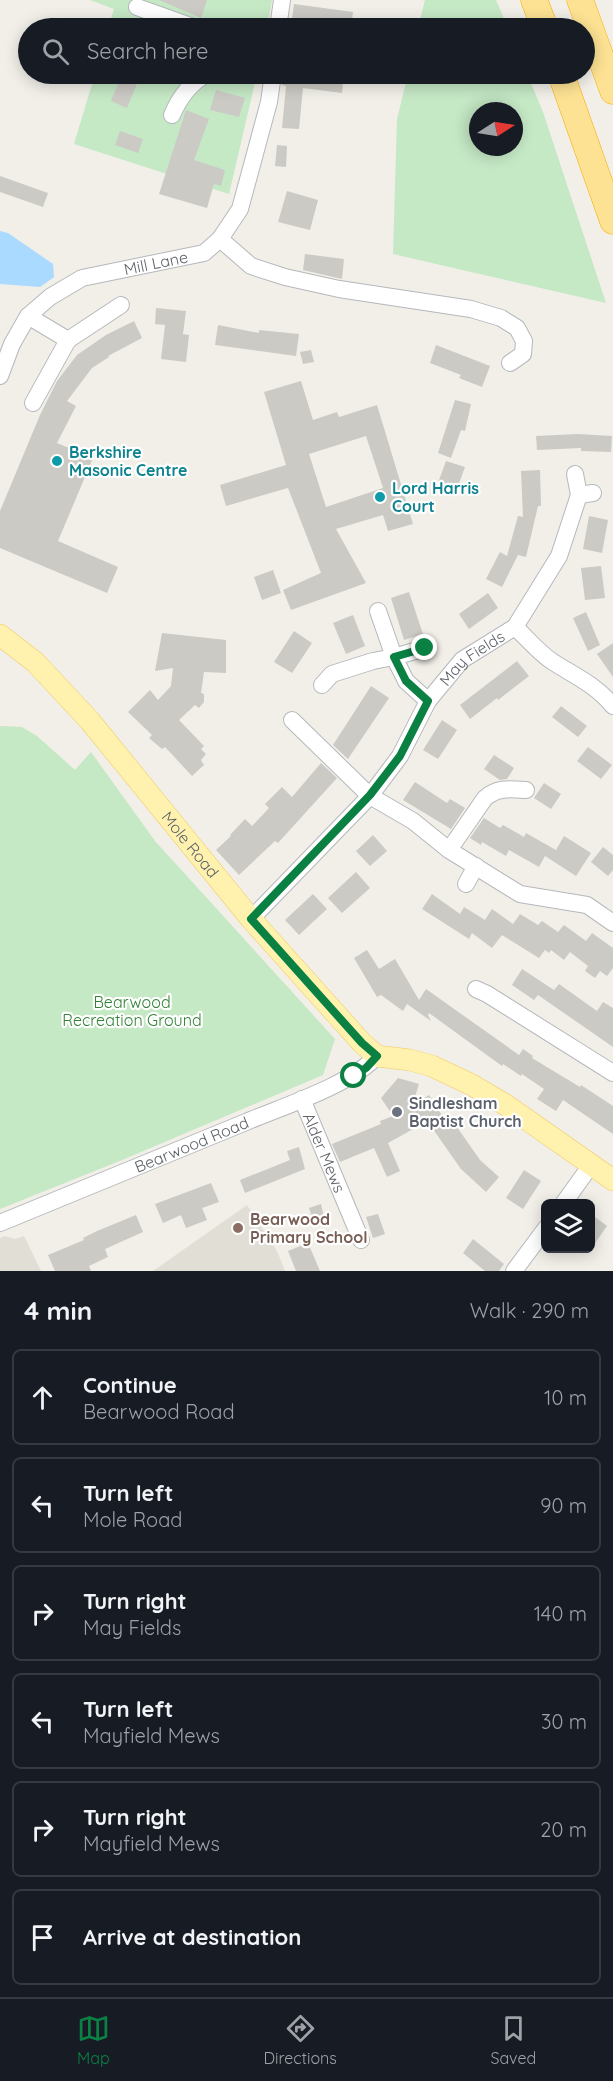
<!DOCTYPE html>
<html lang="en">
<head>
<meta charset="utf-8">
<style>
  :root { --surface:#171b24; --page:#20242c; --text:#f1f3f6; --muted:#9ea1a6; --line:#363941; --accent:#0b8043 }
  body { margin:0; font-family:Quicksand,sans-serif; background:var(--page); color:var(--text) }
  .controls { position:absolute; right:18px; bottom:18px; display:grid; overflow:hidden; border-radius:9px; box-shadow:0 3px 15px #0003 }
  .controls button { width:54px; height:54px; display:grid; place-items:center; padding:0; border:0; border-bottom:2px solid var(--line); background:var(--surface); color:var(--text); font:30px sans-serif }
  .compass { position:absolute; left:469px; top:102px; width:54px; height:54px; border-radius:50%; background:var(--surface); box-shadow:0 3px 15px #0003; rotate:78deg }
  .stop { position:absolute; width:18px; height:18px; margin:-14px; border:4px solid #0b8043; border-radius:50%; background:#fff }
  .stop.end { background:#0b8043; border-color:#fff; box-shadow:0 2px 6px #0008 }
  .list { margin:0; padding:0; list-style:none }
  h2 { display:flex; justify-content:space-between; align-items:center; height:78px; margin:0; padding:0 24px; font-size:26px }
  h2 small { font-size:20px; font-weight:400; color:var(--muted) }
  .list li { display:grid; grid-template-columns:39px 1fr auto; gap:18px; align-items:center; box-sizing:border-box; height:96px; margin:0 12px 12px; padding:0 12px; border:2px solid var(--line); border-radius:9px }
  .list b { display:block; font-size:22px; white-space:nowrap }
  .list p { margin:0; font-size:20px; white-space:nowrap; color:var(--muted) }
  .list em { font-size:20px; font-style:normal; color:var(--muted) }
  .icon { flex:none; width:33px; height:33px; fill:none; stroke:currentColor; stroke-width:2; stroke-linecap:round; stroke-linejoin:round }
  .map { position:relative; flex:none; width:613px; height:1271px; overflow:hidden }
  .search { position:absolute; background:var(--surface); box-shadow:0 3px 15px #0003; left:18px; right:18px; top:18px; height:66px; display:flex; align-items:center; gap:15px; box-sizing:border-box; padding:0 21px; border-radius:33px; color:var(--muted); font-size:22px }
  .sheet { height:726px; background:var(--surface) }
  nav { display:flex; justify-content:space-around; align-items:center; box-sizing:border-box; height:84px; border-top:2px solid var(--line); background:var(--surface); font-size:16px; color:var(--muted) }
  nav a { display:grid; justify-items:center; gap:3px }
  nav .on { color:var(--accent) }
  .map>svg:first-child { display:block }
  .education { fill:#e1ded6 }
  .green { fill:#c5e8c5; fill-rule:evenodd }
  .water { fill:#aadaff }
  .building { fill:#cccac5; fill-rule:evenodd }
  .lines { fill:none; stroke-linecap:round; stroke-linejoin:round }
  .minor-casing { stroke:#b5b8bc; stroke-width:18 }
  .major-casing { stroke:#f2c960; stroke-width:22 }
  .highway-casing { stroke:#f9ab00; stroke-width:27 }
  .minor { stroke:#fff; stroke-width:16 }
  .major { stroke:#fff2af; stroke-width:21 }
  .highway { stroke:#fde293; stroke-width:26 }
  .route { stroke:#0b8043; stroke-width:8 }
  .culture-dot { fill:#0f9aa8; stroke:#fff; stroke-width:2 }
  .worship-dot { fill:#6b7280; stroke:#fff; stroke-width:2 }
  .education-dot { fill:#8d6e63; stroke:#fff; stroke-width:2 }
  .labels { text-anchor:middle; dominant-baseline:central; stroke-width:4.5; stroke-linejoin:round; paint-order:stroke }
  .street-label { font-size:16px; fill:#5f6368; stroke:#fff }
  .culture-label { font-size:16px; font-weight:bold; fill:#0d838f; stroke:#fff; text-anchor:start }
  .park-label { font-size:16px; fill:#348238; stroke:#fff }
  .worship-label { font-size:16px; font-weight:bold; fill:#5b616d; stroke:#fff; text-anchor:start }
  .education-label { font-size:16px; font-weight:bold; fill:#785e54; stroke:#fff; text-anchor:start }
</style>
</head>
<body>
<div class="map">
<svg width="613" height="1271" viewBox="0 0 613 1271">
  <rect width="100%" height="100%" fill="#f1efe8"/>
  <!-- education -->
  <path class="education" d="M247,1205L277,1251L285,1271H153Z
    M5,1236L15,1239L24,1236L41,1271H0V1238Z"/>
  <!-- green -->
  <path class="green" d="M90,0H272L267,28H108L114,9Z
    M425,0H496L508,28H418Z
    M95,74H257L229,194L74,144Z
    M408,74H527L543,112L606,303L393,254L397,119ZM478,111H514V147H478Z
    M0,726L22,727L37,736L75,770L91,752L155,841L335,1039L323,1075L122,1160L0,1209Z"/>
  <!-- water -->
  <path class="water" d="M0,231L8,233L53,264L54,277L40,287L0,284Z"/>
  <!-- building -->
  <path class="building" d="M159,0H207L201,18Z
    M294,4L353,12L351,28H310L291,26Z
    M122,74H141L127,108L111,101Z
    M284,74L325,79L326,74H344L342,93L303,88L299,129L282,128L286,86L282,85Z
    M216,90L245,98L239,117L210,110Z
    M186,110L209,119L194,160L225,170L221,186L214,184L207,208L159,194Z
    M120,131L143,139L138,153L115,145Z
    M277,145L287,146L286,167L275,166Z
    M0,176L48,193L43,207L0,192Z
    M287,191L318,200L310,230L278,222Z
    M305,254L344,259L342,279L303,270Z
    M156,308L186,311L183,334L189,335L186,362L161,359L165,325L155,324Z
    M134,321L142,338L108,356L109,357L92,368L67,401L76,406L57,443L93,458L58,541L118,567L107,593L0,548V511L40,415L57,381L77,355L106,335Z
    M218,325L259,333V330L299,334L296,356L215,345Z
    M436,345L490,366L482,387L459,378L461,375L430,363Z
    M311,350L314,362L303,364L300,352Z
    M301,381L313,420L337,412L339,417L377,405L413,524L388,531L383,515L336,529L366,583L291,610L283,590L321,573L288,488L226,506L220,485L286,465L264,392ZM366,436L383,488L326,507L309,454Z
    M455,400L471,404L465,431L461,430L451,458L438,453Z
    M578,434L612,436L611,452L581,451V448L537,450L536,436Z
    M446,461L465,467L457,489L438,483Z
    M540,470L541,506H538L526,557L518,555L502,587L486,579L500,552L507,556L518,516L523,517L521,471Z
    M589,516L608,520L602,553L583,549Z
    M601,566L605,598L585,600L581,568Z
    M273,570L281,593L262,600L254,577Z
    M409,592L423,634L404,640L391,598Z
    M488,593L498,608L469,629L459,614Z
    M586,612L600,645L588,651L573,618Z
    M353,615L365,646L346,654L333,623Z
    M294,631L312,643L292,673L274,662Z
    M162,633L226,640V673L204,672L201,693L204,694V702L199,708L195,705L179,720L204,746L201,749L206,754L201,760L204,765L192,776L165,747L162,749L149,738L152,735L128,712L150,690L158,700L171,686L173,668L155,671Z
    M613,643V677L597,654Z
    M517,661L529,676L498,700L497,698L470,719L460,705Z
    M371,686L389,698L348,759L333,745Z
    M561,706L587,726L578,737L552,717Z
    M442,720L457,730L438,759L423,750Z
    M588,747L612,765L601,779L577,761Z
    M494,755L514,768L507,779L500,780L484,769Z
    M321,763L337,778L278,843L275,841L239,875L216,850L231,836L230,835L245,819L252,826L269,808L265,804L282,787L292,797Z
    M415,782L447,803L450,799L465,808L451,829L403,800Z
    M544,783L561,794L551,809L534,798Z
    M484,818L500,828L503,825L524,837L526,833L556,850L564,836L591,853L576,876L545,856L539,867L509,850L506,856L482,842L481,845L470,838Z
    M373,835L387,851L370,866L356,851Z
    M603,847L613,855V870L608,876L591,862Z
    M356,872L370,888L342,913L328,898Z
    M313,894L327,909L299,935L285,920Z
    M432,894L460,914L464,907L485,920L492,909L513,924L520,914L538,925L542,921L558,932L564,925L586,941L592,933L613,948V968L607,976L600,971L595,978L585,971L588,966L570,952L564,960L551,950L549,953L545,950L539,958L502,935L492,948L472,933L469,939L422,909Z
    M367,950L379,969L395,959L419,1000L426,989L519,1055L523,1049L533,1056L532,1058L580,1087L581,1085L613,1106V1134L563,1100L556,1111L537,1099L544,1089L522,1074L521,1076L503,1064L502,1066L429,1013L428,1015L431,1021L407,1004L403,1011L381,995L377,997L354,958Z
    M522,969L554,990L559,984L597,1011L603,1002L613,1008V1047L538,995L534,1000L512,985Z
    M398,1078L419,1084L412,1106L429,1095L447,1123L452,1120L480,1160L499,1177L486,1192L461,1169L430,1125L427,1128L424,1123L388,1143L400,1171L387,1177L374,1148L340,1162L332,1144L381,1124L380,1121L393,1116L381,1098Z
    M299,1147L305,1169L245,1193L240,1180L290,1160L287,1151Z
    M524,1170L541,1181L523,1209L506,1198Z
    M211,1183L219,1202L202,1208L207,1220L186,1228L181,1215L163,1223L155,1204Z
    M321,1204L324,1217L313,1220L309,1208Z
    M378,1214L385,1234L373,1238L366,1217Z
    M591,1214L607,1226L591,1249Z
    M136,1215L143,1232L105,1249L108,1257L89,1266L91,1271H55L48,1255L84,1240L83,1238L97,1231Z
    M473,1239L504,1264L499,1271H485L463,1253Z
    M308,1243L320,1271H296L288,1251Z"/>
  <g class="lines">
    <!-- minor casing -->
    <g class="minor-casing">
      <g id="minor">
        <path d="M137,7L196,28"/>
        <path d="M278,28L282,0"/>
        <path d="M172,115C179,99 191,82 207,74"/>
        <path d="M220,239L251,266L285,277L339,289L471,309L501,318L517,328L524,341L523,354L510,363"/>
        <path d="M28,316L68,340L33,403"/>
        <path d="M68,340L121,305"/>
        <path id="s1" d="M0,376L12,344L28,316L50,297L82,278L204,253L220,239L240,209L269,102L273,74"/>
        <path d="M575,474L579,495"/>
        <path d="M515,627C527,638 539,653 553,662C575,676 596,685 613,706"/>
        <path d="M425,648L394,657L406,681L428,701"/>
        <path d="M322,685L332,674L373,661L394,657L378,611"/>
        <path d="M292,720L370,796L413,821L449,850L520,894L587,905L613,923"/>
        <path d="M449,850L485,798C498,787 510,789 526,790"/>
        <path d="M466,884L476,866"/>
        <path id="s2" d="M251,919L370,796L400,756L428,701L462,660L515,627L559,556L579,495L593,493"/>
        <path d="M476,989L487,994L613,1073"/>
        <path id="s3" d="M302,1099L361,1240"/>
        <path d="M563,1204L591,1165"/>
        <path id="s4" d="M0,1223C82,1189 164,1156 246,1122C284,1106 350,1085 377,1056"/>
        <path d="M514,1271L546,1228"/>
      </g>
    </g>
    <!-- major casing -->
    <g class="major-casing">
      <g id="major">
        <path id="s5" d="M0,635L35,662L90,721L251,919L362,1043L377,1056L410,1060L432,1066L472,1085L506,1105L613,1180"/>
      </g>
    </g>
    <!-- highway casing -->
    <g class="highway-casing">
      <path id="highway" d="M534,0L545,28
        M580,0L613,91
        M561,74L613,221"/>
    </g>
    <!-- minor -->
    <use href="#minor" class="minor"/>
    <!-- major -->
    <use href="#major" class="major"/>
    <!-- highway -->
    <use href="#highway" class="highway"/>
  </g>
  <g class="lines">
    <!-- route -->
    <path class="route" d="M354,1076L366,1068L377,1056L362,1043L251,919L370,795L400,756L428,701L406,681L394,657L425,648"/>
  </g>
  <!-- markers -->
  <g class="culture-dot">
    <circle cx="57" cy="461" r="6"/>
    <circle cx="380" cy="497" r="6"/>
  </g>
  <circle class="worship-dot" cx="397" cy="1112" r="6"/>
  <circle class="education-dot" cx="238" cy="1228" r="6"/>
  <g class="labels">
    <!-- street labels -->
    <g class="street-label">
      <text stroke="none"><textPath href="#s1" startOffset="208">Mill Lane</textPath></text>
      <text stroke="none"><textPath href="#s2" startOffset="345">May Fields</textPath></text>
      <text stroke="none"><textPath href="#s5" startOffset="284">Mole Road</textPath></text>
      <text stroke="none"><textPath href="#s4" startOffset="207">Bearwood Road</textPath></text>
      <text stroke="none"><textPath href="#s3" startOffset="58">Alder Mews</textPath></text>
    </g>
    <!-- culture labels -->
    <g class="culture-label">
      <text x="69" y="452">Berkshire<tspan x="69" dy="18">Masonic Centre</tspan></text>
      <text x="392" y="488">Lord Harris<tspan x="392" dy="18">Court</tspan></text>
    </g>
    <!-- park labels -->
    <g class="park-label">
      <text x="132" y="1002">Bearwood<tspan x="132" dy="18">Recreation Ground</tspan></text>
    </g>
    <!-- worship labels -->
    <g class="worship-label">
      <text x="409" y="1103">Sindlesham<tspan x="409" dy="18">Baptist Church</tspan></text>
    </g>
    <!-- education labels -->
    <g class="education-label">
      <text x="250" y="1219">Bearwood<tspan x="250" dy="18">Primary School</tspan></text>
    </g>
  </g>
</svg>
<div class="controls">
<button><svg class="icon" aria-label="layers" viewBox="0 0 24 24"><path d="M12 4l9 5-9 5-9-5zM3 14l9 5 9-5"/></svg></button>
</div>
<svg class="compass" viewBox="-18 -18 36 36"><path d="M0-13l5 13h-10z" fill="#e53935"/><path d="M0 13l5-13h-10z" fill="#9ea1a6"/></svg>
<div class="stop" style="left:354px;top:1076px"></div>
<div class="stop end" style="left:425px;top:648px"></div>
<div class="search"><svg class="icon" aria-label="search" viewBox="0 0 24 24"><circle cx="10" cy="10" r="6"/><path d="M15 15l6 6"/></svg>Search here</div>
</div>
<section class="sheet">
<h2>4 min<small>Walk · 290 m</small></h2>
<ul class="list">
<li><svg class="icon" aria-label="ahead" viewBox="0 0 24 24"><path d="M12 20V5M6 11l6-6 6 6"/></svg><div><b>Continue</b><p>Bearwood Road</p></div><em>10 m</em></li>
<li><svg class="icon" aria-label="left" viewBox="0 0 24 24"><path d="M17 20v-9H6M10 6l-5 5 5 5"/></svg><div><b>Turn left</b><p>Mole Road</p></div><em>90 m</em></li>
<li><svg class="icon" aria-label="right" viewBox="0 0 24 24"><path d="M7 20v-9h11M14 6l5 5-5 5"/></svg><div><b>Turn right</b><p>May Fields</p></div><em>140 m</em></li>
<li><svg class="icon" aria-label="left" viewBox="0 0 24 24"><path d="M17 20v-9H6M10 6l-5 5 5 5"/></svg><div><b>Turn left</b><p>Mayfield Mews</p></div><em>30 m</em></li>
<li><svg class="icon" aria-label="right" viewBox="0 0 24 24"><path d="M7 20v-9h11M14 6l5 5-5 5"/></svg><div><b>Turn right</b><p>Mayfield Mews</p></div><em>20 m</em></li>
<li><svg class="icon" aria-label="arrive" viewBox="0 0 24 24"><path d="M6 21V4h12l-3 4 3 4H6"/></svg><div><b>Arrive at destination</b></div></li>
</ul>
</section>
<nav>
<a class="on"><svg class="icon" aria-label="map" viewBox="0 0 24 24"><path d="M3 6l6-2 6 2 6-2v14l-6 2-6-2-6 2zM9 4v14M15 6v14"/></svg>Map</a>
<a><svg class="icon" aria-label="directions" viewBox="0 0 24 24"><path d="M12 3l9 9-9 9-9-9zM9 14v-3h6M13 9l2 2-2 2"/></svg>Directions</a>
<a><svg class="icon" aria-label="saved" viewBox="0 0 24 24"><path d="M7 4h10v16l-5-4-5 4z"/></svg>Saved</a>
</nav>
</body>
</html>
